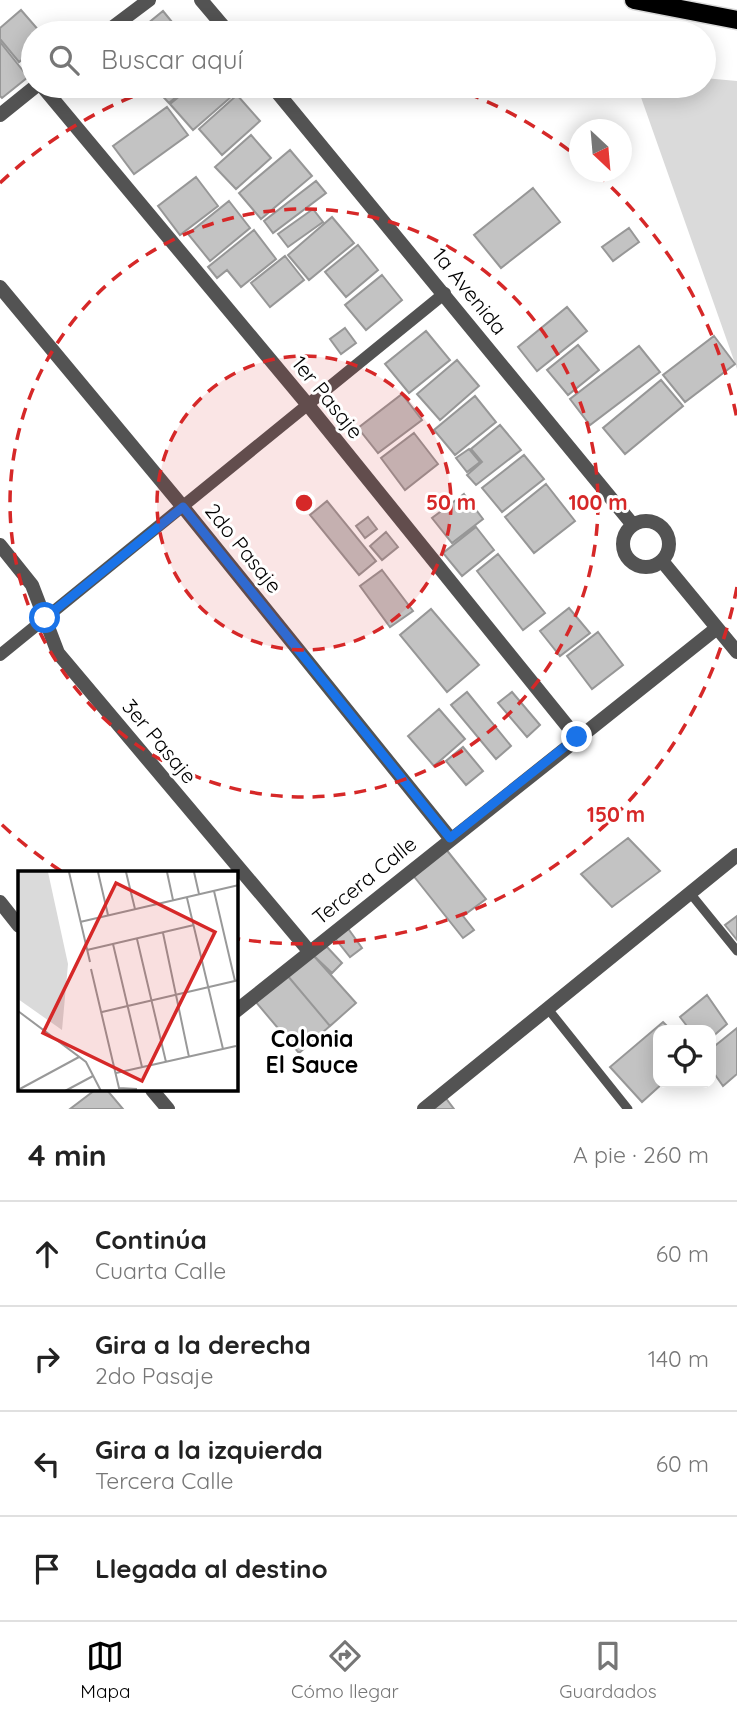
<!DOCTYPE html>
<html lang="es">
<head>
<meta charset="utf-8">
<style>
  :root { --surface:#fff; --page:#f2f2f2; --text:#222; --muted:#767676; --line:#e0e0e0; --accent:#000 }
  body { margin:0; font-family:Quicksand,sans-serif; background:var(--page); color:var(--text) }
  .controls { position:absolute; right:21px; bottom:21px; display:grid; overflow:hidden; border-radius:14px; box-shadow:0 4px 18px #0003 }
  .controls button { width:63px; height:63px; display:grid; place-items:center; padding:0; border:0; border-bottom:2px solid var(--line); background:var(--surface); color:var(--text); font:35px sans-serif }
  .compass { position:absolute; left:569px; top:119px; width:63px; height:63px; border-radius:50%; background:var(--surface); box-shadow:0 4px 18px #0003; rotate:154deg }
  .stop { position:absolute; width:21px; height:21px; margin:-16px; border:5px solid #1a73e8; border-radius:50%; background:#fff }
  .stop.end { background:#1a73e8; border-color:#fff; box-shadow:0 2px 7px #0008 }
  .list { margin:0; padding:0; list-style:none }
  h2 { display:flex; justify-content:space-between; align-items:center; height:91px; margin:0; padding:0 28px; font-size:30px }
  h2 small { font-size:23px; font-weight:400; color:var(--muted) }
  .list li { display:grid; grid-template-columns:46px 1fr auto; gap:21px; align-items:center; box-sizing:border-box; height:105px; padding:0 28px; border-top:2px solid var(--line) }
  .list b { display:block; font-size:26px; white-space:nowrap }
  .list p { margin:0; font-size:23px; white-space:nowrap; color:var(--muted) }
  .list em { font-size:23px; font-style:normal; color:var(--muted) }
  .icon { flex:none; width:38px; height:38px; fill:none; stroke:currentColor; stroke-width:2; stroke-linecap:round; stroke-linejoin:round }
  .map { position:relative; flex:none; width:737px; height:1109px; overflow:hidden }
  .search { position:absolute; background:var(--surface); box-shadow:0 4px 18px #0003; left:21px; right:21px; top:21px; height:77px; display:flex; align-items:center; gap:18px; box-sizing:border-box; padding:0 24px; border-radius:38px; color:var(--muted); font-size:26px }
  .sheet { height:511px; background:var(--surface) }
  nav { display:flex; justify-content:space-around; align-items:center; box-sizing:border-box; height:98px; border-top:2px solid var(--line); background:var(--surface); font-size:19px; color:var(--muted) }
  nav a { display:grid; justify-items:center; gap:4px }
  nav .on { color:var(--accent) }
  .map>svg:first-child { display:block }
  .green { fill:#dadada }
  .building { fill:#c3c3c3; stroke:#979797; stroke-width:2 }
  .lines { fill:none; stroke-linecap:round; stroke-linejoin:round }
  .primary-casing { stroke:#dbdbdb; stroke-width:21 }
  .service { stroke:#535353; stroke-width:9 }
  .pedestrian { stroke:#535353; stroke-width:12 }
  .minor { stroke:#535353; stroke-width:14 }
  .primary { stroke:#000; stroke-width:18 }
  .route { stroke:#1a73e8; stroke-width:9 }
  .ring { fill:none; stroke:#d62828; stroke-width:3.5; stroke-dasharray:12 9 }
  .labels { text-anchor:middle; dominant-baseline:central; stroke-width:6; stroke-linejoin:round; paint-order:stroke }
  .street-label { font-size:21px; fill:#000; stroke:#fff }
  .neighbourhood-label { font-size:23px; font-weight:bold; fill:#000; stroke:#fff }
  .inset-road { fill:none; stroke:#999; stroke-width:2 }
  .view { fill:#d62828; fill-opacity:0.15; stroke:#d62828; stroke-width:3.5 }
  .inset-edge { fill:none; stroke:#000; stroke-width:3.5 }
  .centre { fill:#d62828; stroke:#fff; stroke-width:3.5 }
  .ring-label { font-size:21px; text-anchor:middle; font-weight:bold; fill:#d62828; stroke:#fff; stroke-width:6; stroke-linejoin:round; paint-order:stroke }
</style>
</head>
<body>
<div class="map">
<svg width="737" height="1109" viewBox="0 0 737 1109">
  <rect width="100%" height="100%" fill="#fff"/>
  <!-- green -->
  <path class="green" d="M704,78L737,81V369L637,86H704Z"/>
  <!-- building -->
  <path class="building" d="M21,10L41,33H33V51L19,62L0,39V28Z
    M163,11L181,33H136Z
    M0,42L28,77L2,98L0,96Z
    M153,86H189L169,103Z
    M192,86H235L239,90L193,130L170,104Z
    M237,95L260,121L222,155L199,129Z
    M167,107L188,135L134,174L113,146Z
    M251,135L271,158L236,189L215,167Z
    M290,150L312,176L261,219L239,193Z
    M196,177L218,206L180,235L158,206Z
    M316,181L326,193L273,233L264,221Z
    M533,188L560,222L501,268L474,235Z
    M229,201L250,228L210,261L188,234Z
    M313,209L323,222L288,247L278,234Z
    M332,217L354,243L309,280L288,255Z
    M629,228L639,242L613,261L602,247Z
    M254,230L276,259L241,287L227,270L217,278L208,267Z
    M358,245L378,270L346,297L325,272Z
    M285,256L304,280L270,307L251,283Z
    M382,275L402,300L366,330L345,305Z
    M567,307L587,331L537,371L518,347Z
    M345,328L356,343L341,354L330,339Z
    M426,331L450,360L409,393L385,364Z
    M714,336L735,364L685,402L663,375Z
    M578,345L599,370L568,395L547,370Z
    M639,346L660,372L590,425L570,399Z
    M457,360L479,386L440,420L417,394Z
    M661,380L683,406L625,454L603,428Z
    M402,394L422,420L378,453L358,428Z
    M475,396L496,422L455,455L434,430Z
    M500,425L521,450L476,485L467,475L482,462L471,449Z
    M414,433L438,464L405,490L381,458Z
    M469,449L480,462L467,472L456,458Z
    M524,455L544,479L502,512L482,488Z
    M546,484L575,521L534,553L505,517Z
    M464,494L483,519L452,543L432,518Z
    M327,501L376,561L359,575L310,515Z
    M368,517L377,529L365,538L356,526Z
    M476,527L494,550L462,576L443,553Z
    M386,532L398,547L382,560L370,546Z
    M498,554L545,613L523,630L477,571Z
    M382,570L413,611L390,627L360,586Z
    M569,608L590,633L560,656L540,631Z
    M431,609L479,665L447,692L400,635Z
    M598,632L623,665L592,689L567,656Z
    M467,692L511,746L496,759L451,705Z
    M512,692L540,725L527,737L498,703Z
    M439,709L465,739L434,766L408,736Z
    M463,747L483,771L466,785L446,761Z
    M628,838L660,871L612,907L581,874Z
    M445,848L486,899L463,916L474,930L463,938L412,874Z
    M737,916V940L725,925Z
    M347,927L362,948L350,957L334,937Z
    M327,947L342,963L332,973L313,955Z
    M313,955L356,1003L330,1026L287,975Z
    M287,975L330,1026L299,1053L255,1001Z
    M707,995L727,1024L711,1038V1030H690L680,1017Z
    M663,1022L671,1030H658V1083H663L642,1102L610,1067Z
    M737,1028V1074L723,1086L711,1069V1049Z
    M95,1090H107L123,1109H70Z
    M445,1097L454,1109H432Z"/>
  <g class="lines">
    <!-- primary casing -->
    <g class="primary-casing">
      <path id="primary" d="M634,0L737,20"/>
    </g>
    <!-- service -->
    <path class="service" d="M690,893L737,951
      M548,1009L628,1109"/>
    <!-- pedestrian -->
    <path class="pedestrian" d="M0,655L445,293"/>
    <!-- minor -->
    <path class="minor" d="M201,0L229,33
      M105,33L149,0
      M42,86L308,405L577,738
      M272,86L633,525
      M0,115L36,86
      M0,287L183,507L450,838
      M623 544a23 23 0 1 1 46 0a23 23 0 1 1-46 0Z
      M0,545L32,585L58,653L309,951
      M662,561L737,652
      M0,902L19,926
      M236,1011L717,628
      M152,1090L168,1109
      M424,1109L737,855"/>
    <!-- primary -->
    <use href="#primary" class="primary"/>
  </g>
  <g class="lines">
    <!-- route -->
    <path class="route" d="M45,618L183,507L450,838L577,737"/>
  </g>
  <!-- distance rings -->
  <circle cx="304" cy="503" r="147" fill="#d62828" fill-opacity=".12"/>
  <g class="ring">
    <circle cx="304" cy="503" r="147"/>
    <circle cx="304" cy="503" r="294"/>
    <path d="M737 587A441 441 0 0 1 239 939M61 871A441 441 0 0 1 0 823M0 183A441 441 0 0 1 160 86M448 86A441 441 0 0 1 579 158M596 173A441 441 0 0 1 737 419"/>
  </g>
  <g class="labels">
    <!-- street labels -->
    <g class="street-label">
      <text transform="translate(470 291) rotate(51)">1a Avenida</text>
      <text transform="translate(328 397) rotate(51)">1er Pasaje</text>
      <text transform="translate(244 548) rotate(51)">2do Pasaje</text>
      <text transform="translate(160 741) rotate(50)">3er Pasaje</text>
      <text transform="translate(364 880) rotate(-39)">Tercera Calle</text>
    </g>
    <!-- neighbourhood labels -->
    <g class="neighbourhood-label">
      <text x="312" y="1038">Colonia<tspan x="312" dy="26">El Sauce</tspan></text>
    </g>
  </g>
  <!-- overview -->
  <g transform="translate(18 871)">
    <rect width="220" height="220" fill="#fff"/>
    <path d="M0,1H30L50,93L44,159L0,128Z" fill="#dadada"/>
    <path class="inset-road" d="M51,1L72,91M80,1L90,44M108,1L117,38M149,1L155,29M176,1L181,23M196,20L217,110M169,27L205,178M62,51L221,14M145,62L171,186M119,68L148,191M95,73L124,196M69,79L176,54M73,98L101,217L119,218M0,140L68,191L83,220M84,141L221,109M98,202L218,175M0,219L61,186M47,220L75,205"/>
    <path class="view" d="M98,12L197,61L124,210L25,162Z"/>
    <rect width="220" height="220" class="inset-edge"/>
  </g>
  <circle cx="304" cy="503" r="10" class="centre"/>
  <g class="ring-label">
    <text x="451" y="510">50 m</text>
    <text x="598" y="510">100 m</text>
    <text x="616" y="822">150 m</text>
  </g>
</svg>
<div class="controls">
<button><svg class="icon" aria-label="locate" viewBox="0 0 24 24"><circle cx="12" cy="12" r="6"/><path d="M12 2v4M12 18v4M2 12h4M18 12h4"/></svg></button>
</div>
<svg class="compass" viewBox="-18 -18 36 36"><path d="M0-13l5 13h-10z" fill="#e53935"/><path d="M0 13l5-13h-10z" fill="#767676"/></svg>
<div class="stop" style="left:45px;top:618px"></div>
<div class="stop end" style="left:577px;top:737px"></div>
<div class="search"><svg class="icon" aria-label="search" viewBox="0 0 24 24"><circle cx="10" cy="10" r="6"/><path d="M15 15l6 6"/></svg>Buscar aquí</div>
</div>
<section class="sheet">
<h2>4 min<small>A pie · 260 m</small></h2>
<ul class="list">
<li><svg class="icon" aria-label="ahead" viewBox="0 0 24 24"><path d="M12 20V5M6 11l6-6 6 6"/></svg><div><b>Continúa</b><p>Cuarta Calle</p></div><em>60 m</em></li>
<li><svg class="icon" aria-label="right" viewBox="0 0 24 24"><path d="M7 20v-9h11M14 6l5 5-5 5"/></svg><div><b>Gira a la derecha</b><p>2do Pasaje</p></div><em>140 m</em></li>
<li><svg class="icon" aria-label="left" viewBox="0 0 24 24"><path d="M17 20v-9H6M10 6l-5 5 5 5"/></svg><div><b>Gira a la izquierda</b><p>Tercera Calle</p></div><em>60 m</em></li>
<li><svg class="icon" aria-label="arrive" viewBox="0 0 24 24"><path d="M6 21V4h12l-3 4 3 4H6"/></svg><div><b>Llegada al destino</b></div></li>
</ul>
</section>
<nav>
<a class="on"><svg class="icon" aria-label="map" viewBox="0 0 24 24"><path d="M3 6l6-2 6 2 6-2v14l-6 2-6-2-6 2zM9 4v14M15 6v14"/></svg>Mapa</a>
<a><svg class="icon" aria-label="directions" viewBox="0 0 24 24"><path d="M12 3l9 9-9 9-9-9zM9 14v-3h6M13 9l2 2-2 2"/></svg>Cómo llegar</a>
<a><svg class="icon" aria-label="saved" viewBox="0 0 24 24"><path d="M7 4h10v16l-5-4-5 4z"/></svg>Guardados</a>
</nav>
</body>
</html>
